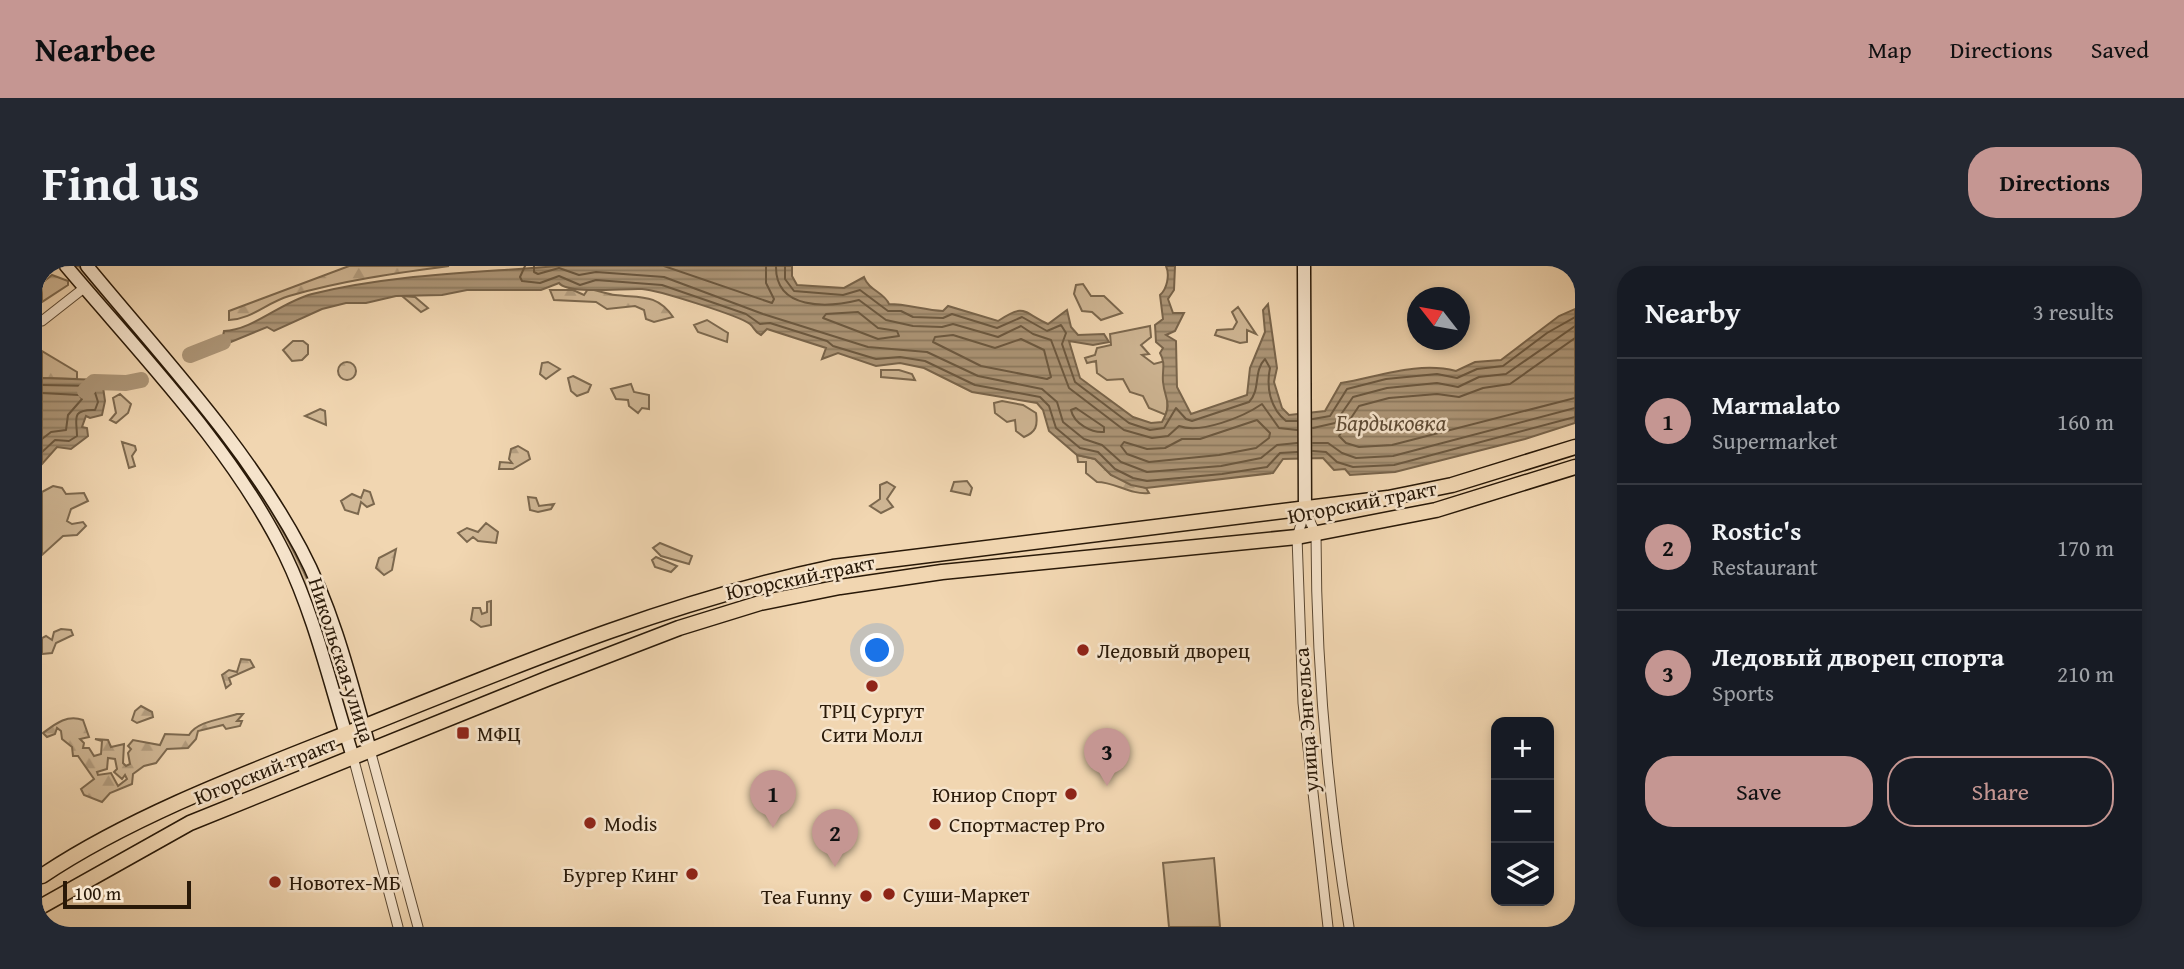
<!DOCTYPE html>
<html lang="en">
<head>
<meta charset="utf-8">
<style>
  :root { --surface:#171b24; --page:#242831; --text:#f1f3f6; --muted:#9ea1a6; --line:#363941; --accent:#c59692 }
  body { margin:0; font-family:"Gentium Book Plus",serif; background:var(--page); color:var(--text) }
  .controls { position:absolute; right:21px; bottom:21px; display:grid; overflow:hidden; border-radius:14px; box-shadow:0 4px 10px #0003 }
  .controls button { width:63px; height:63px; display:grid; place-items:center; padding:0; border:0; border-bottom:2px solid var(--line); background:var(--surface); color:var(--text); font:35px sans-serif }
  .compass { position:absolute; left:1365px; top:21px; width:63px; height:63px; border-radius:50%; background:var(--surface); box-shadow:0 4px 10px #0003; rotate:301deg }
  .scale { position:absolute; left:21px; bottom:18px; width:128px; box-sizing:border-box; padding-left:7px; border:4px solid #291908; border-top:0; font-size:19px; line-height:24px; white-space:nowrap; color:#291908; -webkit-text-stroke:5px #f6e4cc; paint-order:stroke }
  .you { position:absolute; left:836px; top:385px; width:24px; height:24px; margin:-18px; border:5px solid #fff; border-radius:50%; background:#1a73e8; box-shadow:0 0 0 10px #1a73e833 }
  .badge { display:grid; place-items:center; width:46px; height:46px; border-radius:50%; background:var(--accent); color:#111; font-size:23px; font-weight:700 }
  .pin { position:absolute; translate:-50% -58px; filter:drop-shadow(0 2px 4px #0008) }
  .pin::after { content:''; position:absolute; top:37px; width:24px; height:21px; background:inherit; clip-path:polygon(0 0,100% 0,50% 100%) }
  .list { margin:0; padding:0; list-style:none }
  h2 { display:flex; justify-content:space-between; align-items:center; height:91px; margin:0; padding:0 28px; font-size:30px }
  h2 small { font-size:23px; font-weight:400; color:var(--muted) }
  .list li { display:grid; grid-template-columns:46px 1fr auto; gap:21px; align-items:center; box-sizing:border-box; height:126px; padding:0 28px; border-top:2px solid var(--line) }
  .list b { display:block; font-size:26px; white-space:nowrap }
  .list p { margin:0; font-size:23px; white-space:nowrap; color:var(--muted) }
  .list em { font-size:23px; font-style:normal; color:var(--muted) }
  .actions { display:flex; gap:14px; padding:21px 28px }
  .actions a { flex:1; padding:16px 0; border:2px solid var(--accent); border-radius:28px; text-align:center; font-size:24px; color:var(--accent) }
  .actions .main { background:var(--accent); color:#111 }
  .icon { flex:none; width:38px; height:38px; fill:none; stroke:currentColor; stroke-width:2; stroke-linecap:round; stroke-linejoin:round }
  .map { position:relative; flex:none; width:1533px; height:661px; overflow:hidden; border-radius:28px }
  header { display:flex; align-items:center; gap:42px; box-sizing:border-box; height:98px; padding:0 35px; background:var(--accent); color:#111 }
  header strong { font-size:33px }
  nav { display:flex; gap:38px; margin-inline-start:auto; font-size:24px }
  .intro { display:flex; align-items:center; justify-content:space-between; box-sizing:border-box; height:168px; padding:0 42px }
  h1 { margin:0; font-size:49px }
  .button { padding:18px 32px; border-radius:28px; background:var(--accent); color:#111; font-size:24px; font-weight:700 }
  main { display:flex; gap:42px; padding:0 42px }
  aside { flex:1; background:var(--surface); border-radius:28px; box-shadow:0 4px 10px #0003 }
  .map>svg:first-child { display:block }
  .grass { fill:#cfb694; stroke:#7c684e; stroke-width:2 }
  .forest { fill:url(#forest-firs); stroke:#7c684e; stroke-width:2; fill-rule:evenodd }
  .water { fill:url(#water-rules); stroke:#78644b; stroke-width:2 }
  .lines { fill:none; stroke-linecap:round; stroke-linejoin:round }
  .shore { stroke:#6b5840; stroke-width:2 }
  .river { stroke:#ad9678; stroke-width:16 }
  .street-casing { stroke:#5b4832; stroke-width:11 }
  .secondary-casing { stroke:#291908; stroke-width:15 }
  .primary-casing { stroke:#291908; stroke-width:17 }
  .street { stroke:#f6e4cc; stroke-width:9 }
  .secondary { stroke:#f6e4cc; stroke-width:12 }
  .primary { stroke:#f1d6b1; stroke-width:14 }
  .poi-dot { fill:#8f2418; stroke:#f6e4cc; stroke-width:2.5 }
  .labels { text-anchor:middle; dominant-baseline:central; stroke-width:5; stroke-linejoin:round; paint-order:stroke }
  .street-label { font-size:21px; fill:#291908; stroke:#f6e4cc }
  .poi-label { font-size:21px; fill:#291908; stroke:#f6e4cc; text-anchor:start }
  .water-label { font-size:23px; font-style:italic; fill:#5e4b35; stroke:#f6e4cc }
</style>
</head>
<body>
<header>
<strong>Nearbee</strong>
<nav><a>Map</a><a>Directions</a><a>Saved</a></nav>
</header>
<div class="intro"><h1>Find us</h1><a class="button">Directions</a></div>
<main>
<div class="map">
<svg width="1533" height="661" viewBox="0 0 1533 661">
  <defs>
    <pattern id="forest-firs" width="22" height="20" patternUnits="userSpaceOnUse" patternTransform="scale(1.75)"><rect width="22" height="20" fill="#cfb694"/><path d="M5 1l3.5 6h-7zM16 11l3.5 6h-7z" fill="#b29c7e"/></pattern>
    <pattern id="water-rules" width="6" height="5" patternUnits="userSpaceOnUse" patternTransform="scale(1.75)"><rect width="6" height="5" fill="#ad9678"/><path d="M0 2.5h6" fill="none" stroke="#8d7a60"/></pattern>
  </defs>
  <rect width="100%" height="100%" fill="#f1d6b1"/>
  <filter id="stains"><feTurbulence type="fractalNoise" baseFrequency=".00286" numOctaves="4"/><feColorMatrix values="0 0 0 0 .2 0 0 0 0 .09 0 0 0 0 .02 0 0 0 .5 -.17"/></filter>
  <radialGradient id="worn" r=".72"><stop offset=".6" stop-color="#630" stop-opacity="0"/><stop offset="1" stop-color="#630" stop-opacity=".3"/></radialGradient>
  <!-- grass -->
  <path class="grass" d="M30,0H37C133,117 248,231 290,381L244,280Z
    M1041,18L1049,30H1062L1080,47L1059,54L1050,46L1040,45L1032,28L1034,19Z
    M360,30L373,31L386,42L379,46Z
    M1196,41L1214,68L1205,64V76L1198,77L1173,69L1175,64L1191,63L1195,56L1190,46Z
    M665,54L686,67L685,76L656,66L652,59Z
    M1108,60L1109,71L1099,79L1107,88L1100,89L1112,98L1123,95C1121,114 1129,131 1124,149L1107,142L1101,130L1088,126L1081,113L1065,114L1055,107L1054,95L1045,97L1043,92L1053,89L1055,82L1069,79L1068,68Z
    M251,75H261L266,79V88L260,94L250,95L241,84Z
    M506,96L518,103L504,113L498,108L500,97Z
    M839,104H857L870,108L873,114L839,111Z
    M531,110L549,119L546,126L535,130L529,125L526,112Z
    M589,118L592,126L607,129V143L600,142L596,147L587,140L586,134L574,133L569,123Z
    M78,128L89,138L86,147L74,157L68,154L74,147L71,132Z
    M960,135L981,139L994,147C996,160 994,166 982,171L974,165L973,154L965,156L953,147L952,137Z
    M278,143L283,145L284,159L263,150Z
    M80,176L93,180L94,184L90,190L93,200L87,202Z
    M925,215L930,222L928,229L909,225L912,216Z
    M845,216L853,221L845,233L851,241L839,247L828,240L838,233V219Z
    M11,220L20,222L24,228L42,227L46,235L29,243L25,255L30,258L41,256L44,260L35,269L21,270L0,289V226Z
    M322,224L328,226L332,238L325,241L319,236L316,248L303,244L299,235L310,228L319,232Z
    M486,231L494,232L497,240L512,238L509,243L496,246L488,244Z
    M444,257L456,266L454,277L436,275L431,271L425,276L416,267L425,262L436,266Z
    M618,277L650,290L647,298L619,290L611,282Z
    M614,291L635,300L629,306L613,301L610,294Z
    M449,335V359L439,361L429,354L431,342H438L440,348L445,346V336Z
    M1172,592L1178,661H1127L1121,597Z"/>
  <!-- forest -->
  <path class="forest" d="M307,0H407C354,7 298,15 247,30C224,37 210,53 187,54V45Z
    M10,9L26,15V19L0,36V17Z
    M546,23C555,24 565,28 573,29C597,32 615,27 631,51L612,56L604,53L602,44L593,40L565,43L554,36L512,34L508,24H531L542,29Z
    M0,85L35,106V113L0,112Z
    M296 105a9 9 0 1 1 18 0a9 9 0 1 1-18 0Z
    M476,180L486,186L488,193L471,203H457L458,196L470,197L467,193L469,183Z
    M1035,189L1053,193L1069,209L1104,222L1107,227C1088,229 1073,216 1055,216L1044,207V196H1036Z
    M354,283L350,304L342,309L334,302L337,292Z
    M19,363L29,364L31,369L14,377L10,387L0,388V372L4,370L10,374L12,366Z
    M199,393L208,394L212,401L187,412L189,418L184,422L180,409L187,404L195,406Z
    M99,440L110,446L111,451L95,457L90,454L93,445Z
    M195,448H201L195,455H200L198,460L184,463L181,459L156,465L154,473L146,482L125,483L114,497L102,500L91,508L90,518L68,527L60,536L42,529L39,523L52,513L36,490H31L30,481L20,473L19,465L15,462L13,468L5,471L1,467C13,458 25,448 41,454L47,471L38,473L42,477L41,482H47L52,490L59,488L60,475L53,473L66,474L69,481L82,478L81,497L84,500L88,498L86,487L89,483L86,480L91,474L118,479L123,468L147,469C155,455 181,453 195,448ZM66,492L73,493L75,503L72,506L80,513L83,509L85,513L76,520L69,507L56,509L55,506L65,503Z"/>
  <!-- water -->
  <path class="water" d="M516,0H750V10L755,19L802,22L822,11C827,25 842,26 847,38C865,38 882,44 901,45L906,40L956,55C984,37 980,46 1006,58L1025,44L1029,61L1036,69L1062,68L1067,76L1051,79L1027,75L1038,112L1091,151L1109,157L1120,156C1131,136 1123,135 1121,116C1120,104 1124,98 1118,87L1121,82L1114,76L1113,59L1121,53L1118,29C1125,23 1128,9 1124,0H1133L1132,24L1126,33L1131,47H1142L1133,65L1124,69L1134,75L1135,121L1149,148L1205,129L1208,102L1223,66L1221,44L1226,38L1235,102L1232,116L1240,142L1247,149L1283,145L1299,117C1336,111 1376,95 1414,105L1433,96L1459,94L1517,50L1533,43V157L1483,173L1353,206L1308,209L1303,203L1292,204L1281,192L1241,193L1231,207L1104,222L1089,219L1069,209L1053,193L1035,189L1007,165L1001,144L995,137L930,126L882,102L858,97L834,100L796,87L780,93L784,82L725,63L719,69C712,66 713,62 708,58C698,50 616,24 600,23C581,22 527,29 517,17L499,24H425L400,29L354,30L324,37H304L280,43L232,65L225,61L172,83L162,81L180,75L182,65C211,64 239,36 270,28C351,8 434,7 516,0Z
    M0,112L60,114L63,135L60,149L48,152L44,150L40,161L45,162L46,170L29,183L15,181L0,198Z"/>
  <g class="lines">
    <!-- shore -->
    <path class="shore" d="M483,0L478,11L480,15L498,17L517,10L538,19L554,14L620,19L704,48L718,58L728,57L785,75L791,80L834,93L858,91L883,95L933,119L998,131L1007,140L1014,162L1038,182L1056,186L1073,203L1091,212L1105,215L1180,208L1225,201L1238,187L1255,186
      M492,0V6L496,8L517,2L537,9L554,6L622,11L721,48L826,81L885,86L936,110L1000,123L1015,136L1021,156L1042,173L1060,179L1079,196L1105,206L1179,200L1219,192L1235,179L1255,177
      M622,0L730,37L732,33L724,17V0
      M734,0C733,44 785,42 817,34L844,54L871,60L900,61L911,58L956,71L979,60L991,68L1009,74L1027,122L1082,164L1110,172L1126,170L1137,160C1159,168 1201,151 1220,138L1237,162L1255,164
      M743,0V13L752,25L801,29L818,24L846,45H859L871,51L901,52L910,48L955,62L980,51L1005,65L1019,59L1024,67L1020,78L1033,116L1087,157L1108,164L1122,162L1134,142L1144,153L1150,155L1207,136C1219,124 1211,105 1223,93L1228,102C1224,121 1228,142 1244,155H1255
      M816,46L836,62L855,65L857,70L836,73L781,52L784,48Z
      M911,69L953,82L979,73L1002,84L1009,111L1005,113L939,100L891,76L893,71Z
      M1533,72L1468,118L1441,122L1417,131L1395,128L1347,132L1317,140L1297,170L1304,177L1317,181L1350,179L1533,132
      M0,119L51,120L56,136L53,144C28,143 35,154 35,170L27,175L13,174L0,186
      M0,127L37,129L40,133L26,149L24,164L9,166L0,173
      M1034,142L1062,161V166C1050,167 1032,158 1029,144Z
      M1271,153L1288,150L1305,123L1344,113L1395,108L1415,112L1435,103L1461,100L1505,67L1533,51
      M1215,154L1228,167L1227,172L1214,182L1177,189L1107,196L1085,188L1079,180L1082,176L1105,183L1123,182L1140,173H1158Z
      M1271,162L1293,157L1311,131L1345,122L1395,117L1416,121L1437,111L1464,108L1533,60
      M1271,177H1286L1300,187L1314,192L1351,190L1533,142
      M1271,185L1284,186L1295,196L1311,201L1352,199L1533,151"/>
    <!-- river -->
    <path class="river" d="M148,89L181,76
      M43,125L52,116L84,117L99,114"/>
    <!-- street casing -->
    <g class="street-casing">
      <path id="street" d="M0,55L42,22
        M1263,245L1274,268C1274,399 1286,532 1307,661
        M1263,245L1255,271L1261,437L1286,661
        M328,484L376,661
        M311,491L356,661"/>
    </g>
    <!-- secondary casing -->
    <g class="secondary-casing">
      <path id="secondary" d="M24,0C100,90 191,183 243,289C274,353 289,423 311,491
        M45,0C120,91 203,178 259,283C292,345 309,416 328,484
        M1262,0L1263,245"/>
    </g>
    <!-- primary casing -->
    <g class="primary-casing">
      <path id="primary" d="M0,610C92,548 218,502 321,461C475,399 628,335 791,301L1346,232L1410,219L1533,181
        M0,640L148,557L507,412L637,362L718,337L798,321L900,306L1255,271L1394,244L1533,201"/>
    </g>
    <!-- street -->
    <use href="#street" class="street"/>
    <!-- secondary -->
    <use href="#secondary" class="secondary"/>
    <!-- primary -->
    <use href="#primary" class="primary"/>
  </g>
  <!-- markers -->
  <g class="poi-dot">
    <circle cx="1041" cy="384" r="7"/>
    <circle cx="830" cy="420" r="7"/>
    <rect x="414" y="460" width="14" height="14" rx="3.5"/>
    <circle cx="1029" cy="528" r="7"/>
    <circle cx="548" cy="557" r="7"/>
    <circle cx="893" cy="558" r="7"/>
    <circle cx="650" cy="608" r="7"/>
    <circle cx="233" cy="616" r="7"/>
    <circle cx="847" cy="628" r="7"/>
    <circle cx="824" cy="630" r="7"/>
  </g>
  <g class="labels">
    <!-- street labels -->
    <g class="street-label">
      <text transform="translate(1320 236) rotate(-11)">Югорский тракт</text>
      <text transform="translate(758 311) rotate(-12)">Югорский тракт</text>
      <text transform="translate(300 394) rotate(72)">Никольская улица</text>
      <text transform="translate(1264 454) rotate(-94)">улица Энгельса</text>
      <text transform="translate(223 504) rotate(-22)">Югорский тракт</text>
    </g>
    <!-- poi labels -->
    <g class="poi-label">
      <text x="1055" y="384">Ледовый дворец</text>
      <text x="830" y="444" text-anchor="middle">ТРЦ Сургут<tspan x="830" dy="24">Сити Молл</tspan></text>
      <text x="435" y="467">МФЦ</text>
      <text x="1015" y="528" text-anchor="end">Юниор Спорт</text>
      <text x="562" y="557">Modis</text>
      <text x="907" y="558">Спортмастер Pro</text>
      <text x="636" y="608" text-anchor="end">Бургер Кинг</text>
      <text x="247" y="616">Новотех-МБ</text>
      <text x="861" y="628">Суши-Маркет</text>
      <text x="810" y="630" text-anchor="end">Tea Funny</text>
    </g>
    <!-- water labels -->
    <g class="water-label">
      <text x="1349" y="156">Бардыковка</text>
    </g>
  </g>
  <rect width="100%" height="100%" filter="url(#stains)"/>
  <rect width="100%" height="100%" fill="url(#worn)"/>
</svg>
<div class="controls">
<button>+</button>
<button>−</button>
<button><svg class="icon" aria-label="layers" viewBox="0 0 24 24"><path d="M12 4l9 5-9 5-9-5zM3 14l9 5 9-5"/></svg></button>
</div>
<svg class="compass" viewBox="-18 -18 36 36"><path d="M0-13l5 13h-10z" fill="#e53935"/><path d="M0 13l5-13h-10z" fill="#9ea1a6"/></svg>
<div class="scale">100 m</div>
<div class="you"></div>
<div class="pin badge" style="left:731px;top:562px">1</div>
<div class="pin badge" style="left:793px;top:601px">2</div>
<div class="pin badge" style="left:1065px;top:520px">3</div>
</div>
<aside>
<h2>Nearby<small>3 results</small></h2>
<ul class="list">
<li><span class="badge">1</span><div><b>Marmalato</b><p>Supermarket</p></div><em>160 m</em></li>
<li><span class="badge">2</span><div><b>Rostic's</b><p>Restaurant</p></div><em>170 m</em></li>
<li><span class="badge">3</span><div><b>Ледовый дворец спорта</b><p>Sports</p></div><em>210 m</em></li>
</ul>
<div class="actions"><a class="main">Save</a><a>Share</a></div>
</aside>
</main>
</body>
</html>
